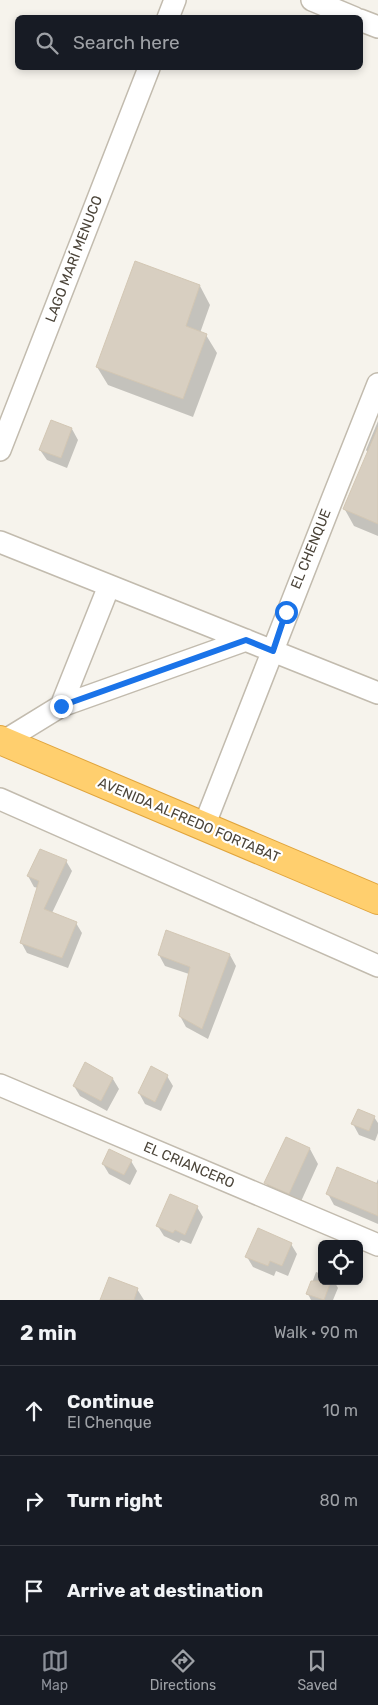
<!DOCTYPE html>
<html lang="en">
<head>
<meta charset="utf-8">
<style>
  :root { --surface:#171b24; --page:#242831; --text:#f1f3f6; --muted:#9ea1a6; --line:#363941; --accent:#8c9099 }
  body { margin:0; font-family:Rubik,sans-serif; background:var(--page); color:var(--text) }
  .controls { position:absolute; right:15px; bottom:15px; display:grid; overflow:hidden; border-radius:8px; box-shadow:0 2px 8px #0003 }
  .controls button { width:45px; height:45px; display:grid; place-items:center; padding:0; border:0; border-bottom:1px solid var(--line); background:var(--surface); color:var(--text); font:25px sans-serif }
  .stop { position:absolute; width:15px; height:15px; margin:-11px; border:4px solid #1a73e8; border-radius:50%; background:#fff }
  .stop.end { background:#1a73e8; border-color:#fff; box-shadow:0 1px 5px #0008 }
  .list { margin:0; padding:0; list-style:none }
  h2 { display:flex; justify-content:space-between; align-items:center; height:65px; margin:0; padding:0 20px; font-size:21px }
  h2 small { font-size:16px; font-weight:400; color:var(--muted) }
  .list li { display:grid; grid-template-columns:32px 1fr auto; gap:15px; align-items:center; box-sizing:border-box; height:90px; padding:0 20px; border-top:1px solid var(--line) }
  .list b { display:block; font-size:19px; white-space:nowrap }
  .list p { margin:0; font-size:16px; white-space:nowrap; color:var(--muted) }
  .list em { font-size:16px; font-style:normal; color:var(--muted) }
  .icon { flex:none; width:28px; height:28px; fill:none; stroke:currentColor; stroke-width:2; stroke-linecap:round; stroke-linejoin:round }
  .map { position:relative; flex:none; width:378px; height:1300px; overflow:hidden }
  .search { position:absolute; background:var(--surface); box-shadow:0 2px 8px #0003; left:15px; right:15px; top:15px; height:55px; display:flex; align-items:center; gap:12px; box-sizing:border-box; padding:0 18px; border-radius:8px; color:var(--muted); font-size:19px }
  .sheet { height:335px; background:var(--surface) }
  nav { display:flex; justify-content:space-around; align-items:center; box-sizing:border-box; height:70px; border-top:1px solid var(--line); background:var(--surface); font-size:14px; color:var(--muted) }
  nav a { display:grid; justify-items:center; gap:2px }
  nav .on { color:var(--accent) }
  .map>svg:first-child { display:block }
  .shadow { fill:#0003 }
  .building { fill:#d8cfc1; stroke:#d3c7b4 }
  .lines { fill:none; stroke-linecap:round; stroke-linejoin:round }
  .street-casing { stroke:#c2bbae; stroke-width:24 }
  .highway-casing { stroke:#e0a43c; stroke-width:30 }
  .street { stroke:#fff; stroke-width:21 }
  .highway { stroke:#ffcf6e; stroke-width:28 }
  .route { stroke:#1a73e8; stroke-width:6 }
  .labels { text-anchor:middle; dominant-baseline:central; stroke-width:4.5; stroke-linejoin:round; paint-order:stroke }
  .street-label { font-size:14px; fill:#4b4439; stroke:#fff }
</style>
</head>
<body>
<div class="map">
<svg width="378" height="1300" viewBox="0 0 378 1300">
  <rect width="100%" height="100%" fill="#f6f3ec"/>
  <!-- shadow -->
  <path class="shadow" d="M135,263L200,286L210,305L200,333L206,335L217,353L193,417L108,385L97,367Z
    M51,421L72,429L78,440L67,468L47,460L40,450Z
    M378,421V536L354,526L344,508L368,453L366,450Z
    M66,861L72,871L52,913L76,923L82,933L68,968L27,953L21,942L38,888L34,887L28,876Z
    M167,931L230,955L236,966L208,1039L186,1027L180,1016L189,974L165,966L159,955Z
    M167,1076L173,1086L161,1111L145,1104L139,1093Z
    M113,1079L119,1089L107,1111L80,1096L74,1086Z
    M374,1117L378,1123V1133L375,1141L359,1135L353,1124Z
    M286,1138L310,1149L318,1164L298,1208L274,1198L266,1183Z
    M131,1161L137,1171L130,1185L109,1174L103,1164Z
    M378,1179V1224L334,1205L328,1194L376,1184Z
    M197,1207L203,1217L191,1244L181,1240L179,1243L164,1236L157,1225Z
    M291,1244L297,1254L288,1276L276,1271L274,1276L253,1267L247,1257Z
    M316,1272L322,1274V1281H334L338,1288L333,1300H311L308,1294Z
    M137,1289L144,1300H102Z"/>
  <!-- building -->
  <path class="building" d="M135,261L200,285L186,326L207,334L183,399L96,367Z
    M51,420L72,428L61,458L39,450Z
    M378,427V524L343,509Z
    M40,849L67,860L44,909L77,922L62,958L20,943L39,881L27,876Z
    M166,930L230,954L202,1029L179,1016L190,967L158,955Z
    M85,1062L113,1078L101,1101L73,1086Z
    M151,1066L168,1075L155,1102L138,1093Z
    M358,1109L375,1116L369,1131L351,1124Z
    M286,1137L310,1148L289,1194L264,1183Z
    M109,1149L132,1160L124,1175L102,1164Z
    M337,1167L378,1184V1216L326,1194Z
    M170,1194L198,1206L185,1235L175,1230L173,1233L156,1226Z
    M258,1228L292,1243L282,1266L270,1261L268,1266L245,1257Z
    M109,1277L138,1288L134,1300H100Z
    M311,1281H331L324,1300L306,1294Z"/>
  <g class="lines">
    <!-- street casing -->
    <g class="street-casing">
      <path id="street" d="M312,0L355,18
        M168,18L175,0
        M360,20L378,27
        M0,450L149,68
        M0,542L378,693
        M61,706L109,586
        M4,741L61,706L246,640
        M0,799L378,966
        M204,826C262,679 319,531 378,384
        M0,1085L378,1245"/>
    </g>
    <!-- highway casing -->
    <g class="highway-casing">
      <path id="highway" d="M0,740L378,900"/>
    </g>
    <!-- street -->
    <use href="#street" class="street"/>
    <!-- highway -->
    <use href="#highway" class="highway"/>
  </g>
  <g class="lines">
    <!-- route -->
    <path class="route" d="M61,706L246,640L273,651L286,612"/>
  </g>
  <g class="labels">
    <!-- street labels -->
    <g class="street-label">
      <text transform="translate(74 259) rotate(-69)">LAGO MARÍ MENUCO</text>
      <text transform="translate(311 549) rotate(-68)">EL CHENQUE</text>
      <text transform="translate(189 820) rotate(23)">AVENIDA ALFREDO FORTABAT</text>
      <text transform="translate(189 1165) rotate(23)">EL CRIANCERO</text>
    </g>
  </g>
</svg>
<div class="controls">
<button><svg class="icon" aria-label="locate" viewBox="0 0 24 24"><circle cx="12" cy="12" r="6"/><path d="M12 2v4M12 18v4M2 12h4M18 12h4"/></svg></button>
</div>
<div class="stop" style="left:286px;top:612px"></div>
<div class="stop end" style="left:61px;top:706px"></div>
<div class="search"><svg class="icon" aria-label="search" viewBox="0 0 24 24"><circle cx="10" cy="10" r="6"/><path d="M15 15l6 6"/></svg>Search here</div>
</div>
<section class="sheet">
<h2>2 min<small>Walk · 90 m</small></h2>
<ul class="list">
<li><svg class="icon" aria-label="ahead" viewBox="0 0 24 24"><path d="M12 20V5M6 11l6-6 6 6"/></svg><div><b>Continue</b><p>El Chenque</p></div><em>10 m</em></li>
<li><svg class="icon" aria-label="right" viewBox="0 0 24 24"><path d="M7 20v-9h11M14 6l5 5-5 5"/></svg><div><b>Turn right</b></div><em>80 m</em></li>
<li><svg class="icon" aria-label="arrive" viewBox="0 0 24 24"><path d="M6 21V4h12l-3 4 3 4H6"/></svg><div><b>Arrive at destination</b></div></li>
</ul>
</section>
<nav>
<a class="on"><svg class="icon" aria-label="map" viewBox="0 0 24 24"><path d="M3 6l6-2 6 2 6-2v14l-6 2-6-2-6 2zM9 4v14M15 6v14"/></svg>Map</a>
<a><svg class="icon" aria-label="directions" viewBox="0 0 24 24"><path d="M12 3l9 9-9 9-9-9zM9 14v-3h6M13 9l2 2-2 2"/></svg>Directions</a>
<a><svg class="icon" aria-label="saved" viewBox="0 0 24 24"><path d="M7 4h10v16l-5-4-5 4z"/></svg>Saved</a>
</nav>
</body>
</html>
